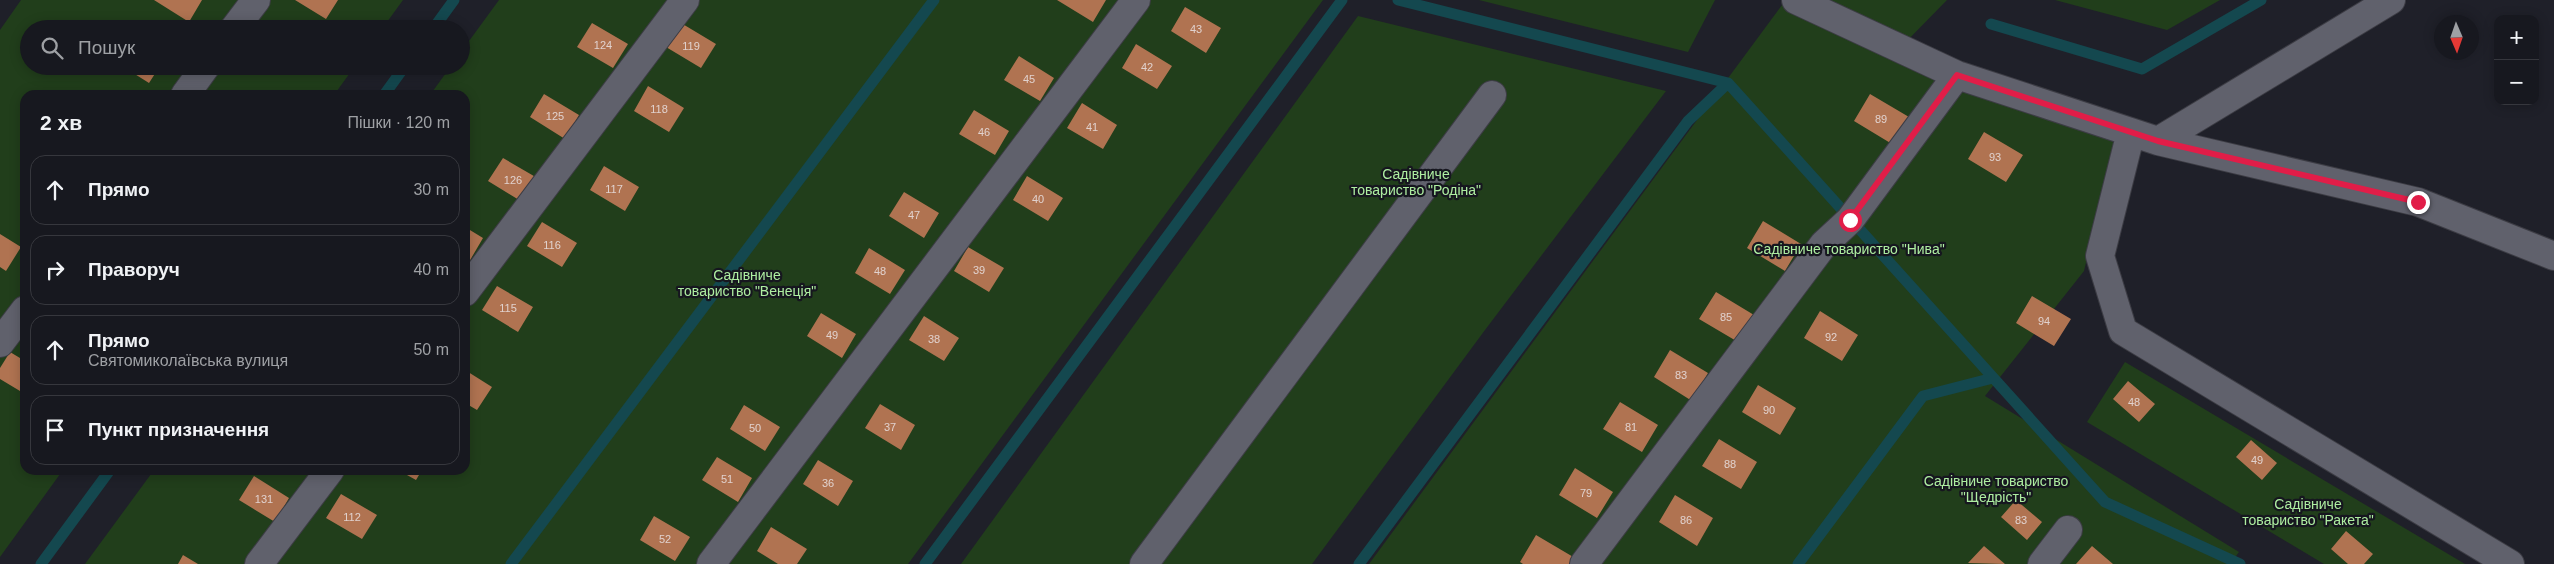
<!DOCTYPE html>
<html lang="uk">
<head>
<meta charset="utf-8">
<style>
  :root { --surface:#17181f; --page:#24252c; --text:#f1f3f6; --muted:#9ea0a4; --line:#36373d }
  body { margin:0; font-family:Helvetica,sans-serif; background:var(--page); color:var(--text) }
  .controls { position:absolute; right:15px; top:15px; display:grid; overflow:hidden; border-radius:10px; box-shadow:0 2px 12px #0003 }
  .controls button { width:45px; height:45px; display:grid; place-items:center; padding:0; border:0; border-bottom:1px solid var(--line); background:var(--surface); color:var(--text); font:25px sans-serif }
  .compass { position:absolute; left:2434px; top:15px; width:45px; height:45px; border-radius:50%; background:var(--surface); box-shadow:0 2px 12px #0003; rotate:178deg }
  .stop { position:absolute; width:15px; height:15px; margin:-11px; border:4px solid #e11d48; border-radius:50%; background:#fff }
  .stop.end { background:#e11d48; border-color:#fff; box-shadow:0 1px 5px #0008 }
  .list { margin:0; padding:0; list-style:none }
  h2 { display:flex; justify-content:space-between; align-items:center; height:65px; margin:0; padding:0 20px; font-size:21px }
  h2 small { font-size:16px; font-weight:400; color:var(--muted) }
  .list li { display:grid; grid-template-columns:32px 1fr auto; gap:15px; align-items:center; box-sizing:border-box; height:70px; margin:0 10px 10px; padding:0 10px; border:1px solid var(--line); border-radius:15px }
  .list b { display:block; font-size:19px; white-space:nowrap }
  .list p { margin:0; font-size:16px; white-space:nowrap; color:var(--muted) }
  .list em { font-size:16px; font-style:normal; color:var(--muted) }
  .icon { flex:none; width:28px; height:28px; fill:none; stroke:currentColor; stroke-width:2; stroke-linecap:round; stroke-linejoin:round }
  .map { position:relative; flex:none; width:2554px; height:564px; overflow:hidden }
  .search { position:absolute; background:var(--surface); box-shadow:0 2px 12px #0003; left:20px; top:20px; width:450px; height:55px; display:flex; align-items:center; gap:12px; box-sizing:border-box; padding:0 18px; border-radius:28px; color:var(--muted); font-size:19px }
  .panel { position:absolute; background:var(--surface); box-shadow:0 2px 12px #0003; left:20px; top:90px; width:450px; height:385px; border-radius:15px }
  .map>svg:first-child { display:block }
  .green { fill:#213e1b }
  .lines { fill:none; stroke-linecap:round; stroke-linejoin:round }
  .stream { stroke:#14484f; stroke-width:11 }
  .building { fill:#b07351 }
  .minor-casing { stroke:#3c3c44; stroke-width:30 }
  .minor { stroke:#60616c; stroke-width:28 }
  .route { stroke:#e11d48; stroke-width:6 }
  .labels { text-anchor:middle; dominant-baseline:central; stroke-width:4.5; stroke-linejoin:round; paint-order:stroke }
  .number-label { font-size:11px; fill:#e1d2ce }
  .park-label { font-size:14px; fill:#aeeea1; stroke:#16161f }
</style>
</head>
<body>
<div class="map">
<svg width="2554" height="564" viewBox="0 0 2554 564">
  <rect width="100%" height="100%" fill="#1f2029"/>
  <!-- green -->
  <path class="green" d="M21,0H403L382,29H29V66H355L334,95H25V470H63L0,557V30Z
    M499,0H1323L908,564H85L154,470H465V95H430L451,66H461V52Z
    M1479,0H1715L1688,52Z
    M1796,0H1947L1900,48Z
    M2055,0H2220L2167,30Z
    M1782,5L2114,142L2084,271L1985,396L2239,552L2230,564H1369Z
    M1358,16L1666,91L1485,330L1312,564H961Z
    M2125,362L2465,564H2324L2087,422Z"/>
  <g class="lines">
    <!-- stream -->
    <path class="stream" d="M1398,0L1728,83L2105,502L2240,564
      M1991,24L2142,69L2261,0
      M433,29L454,0
      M384,95L405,66
      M41,564L110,470
      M511,564L934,0
      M925,564L1342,0
      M1359,564L1688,121L1728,83
      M1798,564L1923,396L1993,378"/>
  </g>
  <!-- building -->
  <path class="building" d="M154,0H202L189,22Z
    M295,0H338L326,19Z
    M1057,0H1106L1093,22Z
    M1185,7L1221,28L1206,53L1171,31Z
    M592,23L628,44L613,68L577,47Z
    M681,23L716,44L701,68L666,47Z
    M1136,44L1172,66L1157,89L1122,68Z
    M1019,56L1054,78L1040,101L1004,80Z
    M122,66H160L149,83Z
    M648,86L684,108L669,132L634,111Z
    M544,94L579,115L565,139L530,117Z
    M1870,94L1909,117L1892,144L1854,121Z
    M1082,103L1117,125L1103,149L1067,128Z
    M974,110L1009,131L995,155L959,134Z
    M1984,132L2023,155L2006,182L1968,159Z
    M503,158L539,179L524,203L488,181Z
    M604,166L639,187L625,211L590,190Z
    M1027,176L1063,198L1048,221L1013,200Z
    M904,192L939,213L924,238L889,216Z
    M1763,221L1801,244L1785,271L1747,248Z
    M542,222L577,243L562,267L527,246Z
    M465,227L483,238L469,262L465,260Z
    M0,234L21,247L6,271L0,267Z
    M968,247L1004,268L989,292L954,271Z
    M869,248L905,270L890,294L855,273Z
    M497,286L533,307L518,332L482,310Z
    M1716,292L1754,315L1738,342L1699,319Z
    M2032,296L2071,319L2054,346L2016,323Z
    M1820,311L1858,335L1842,361L1804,338Z
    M821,313L856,334L842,358L807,336Z
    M924,316L959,338L944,361L909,340Z
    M1670,350L1708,373L1692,401L1654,377Z
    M10,352L25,361V394L0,379V368Z
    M465,370L492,387L477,410L465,403Z
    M2128,381L2155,404L2139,422L2113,399Z
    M1758,385L1796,408L1780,435L1742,412Z
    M1620,402L1658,425L1642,452L1603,429Z
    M880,404L915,425L901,450L865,428Z
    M744,405L780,427L765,451L730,429Z
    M1719,439L1757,462L1741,489L1702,466Z
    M2251,440L2277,463L2262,480L2236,457Z
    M717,457L752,478L738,502L702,480Z
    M818,460L853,481L838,506L803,484Z
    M1575,468L1613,492L1597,518L1559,495Z
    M398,470H422L416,480Z
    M254,476L289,498L275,522L239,500Z
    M341,494L377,515L362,539L326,518Z
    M1675,495L1713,518L1697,546L1659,522Z
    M2016,500L2042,522L2027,540L2001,517Z
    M654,516L690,537L675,561L640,540Z
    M771,527L807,549L797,564H778L757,551Z
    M2346,531L2373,554L2364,564H2348L2331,549Z
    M1536,535L1575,558L1571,564H1523L1520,562Z
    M1984,546L2005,564L1968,563Z
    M2092,546L2113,564H2076Z
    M183,555L198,564H178Z"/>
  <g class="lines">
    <!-- minor casing -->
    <g class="minor-casing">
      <path id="minor" d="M1796,0L1957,75L2158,141L2418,202L2554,256
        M234,29L256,0
        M185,95L206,66
        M2131,132L2100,256L2123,331L2510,564
        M2158,141L2391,0
        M465,292L685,0
        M0,343L25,310
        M259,564L330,470
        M711,564L1136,0
        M1144,564L1492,95
        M1584,564L1824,244L1850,220L1957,75
        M2042,564L2068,530"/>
    </g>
    <!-- minor -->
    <use href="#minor" class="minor"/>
  </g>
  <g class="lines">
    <!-- route -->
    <path class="route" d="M1850,220L1957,75L2158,141L2418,202"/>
  </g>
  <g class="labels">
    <!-- number labels -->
    <g class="number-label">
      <text x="1196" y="29">43</text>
      <text x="603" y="45">124</text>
      <text x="691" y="46">119</text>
      <text x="1147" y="67">42</text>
      <text x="1029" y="79">45</text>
      <text x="659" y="109">118</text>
      <text x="555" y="116">125</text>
      <text x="1881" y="119">89</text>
      <text x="1092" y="127">41</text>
      <text x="984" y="132">46</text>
      <text x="1995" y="157">93</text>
      <text x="513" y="180">126</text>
      <text x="614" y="189">117</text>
      <text x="1038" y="199">40</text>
      <text x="914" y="215">47</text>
      <text x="552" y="245">116</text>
      <text x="979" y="270">39</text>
      <text x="880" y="271">48</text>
      <text x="508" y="308">115</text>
      <text x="1726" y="317">85</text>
      <text x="2044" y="321">94</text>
      <text x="832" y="335">49</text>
      <text x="1831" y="337">92</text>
      <text x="934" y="339">38</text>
      <text x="1681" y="375">83</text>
      <text x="2134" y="402">48</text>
      <text x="1769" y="410">90</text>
      <text x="890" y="427">37</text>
      <text x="1631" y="427">81</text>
      <text x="755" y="428">50</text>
      <text x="2257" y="460">49</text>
      <text x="1730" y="464">88</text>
      <text x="727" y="479">51</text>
      <text x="828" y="483">36</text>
      <text x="1586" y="493">79</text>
      <text x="264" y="499">131</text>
      <text x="352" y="517">112</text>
      <text x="1686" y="520">86</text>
      <text x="2021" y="520">83</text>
      <text x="665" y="539">52</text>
    </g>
    <!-- park labels -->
    <g class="park-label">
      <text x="1416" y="174">Садівниче<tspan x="1416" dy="16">товариство "Родіна"</tspan></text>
      <text x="1849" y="249">Садівниче товариство "Нива"</text>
      <text x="747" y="275">Садівниче<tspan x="747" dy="16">товариство "Венеція"</tspan></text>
      <text x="1996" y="481">Садівниче товариство<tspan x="1996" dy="16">"Щедрість"</tspan></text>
      <text x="2308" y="504">Садівниче<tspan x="2308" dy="16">товариство "Ракета"</tspan></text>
    </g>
  </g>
</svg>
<div class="controls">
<button>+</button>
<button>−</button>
</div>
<svg class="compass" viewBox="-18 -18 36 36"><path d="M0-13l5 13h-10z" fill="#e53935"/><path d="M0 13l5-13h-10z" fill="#9ea0a4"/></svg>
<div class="stop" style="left:1850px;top:220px"></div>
<div class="stop end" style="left:2418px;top:202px"></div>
<div class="search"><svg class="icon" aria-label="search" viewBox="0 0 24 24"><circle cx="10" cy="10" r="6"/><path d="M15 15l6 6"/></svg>Пошук</div>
<section class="panel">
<h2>2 хв<small>Пішки · 120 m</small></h2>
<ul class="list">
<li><svg class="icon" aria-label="ahead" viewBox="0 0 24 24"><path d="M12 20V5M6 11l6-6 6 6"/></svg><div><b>Прямо</b></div><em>30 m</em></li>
<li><svg class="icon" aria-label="right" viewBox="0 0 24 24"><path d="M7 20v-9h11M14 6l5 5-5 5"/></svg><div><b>Праворуч</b></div><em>40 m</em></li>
<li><svg class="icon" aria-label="ahead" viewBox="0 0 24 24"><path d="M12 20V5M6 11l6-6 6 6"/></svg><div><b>Прямо</b><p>Святомиколаївська вулиця</p></div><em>50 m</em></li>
<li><svg class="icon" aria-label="arrive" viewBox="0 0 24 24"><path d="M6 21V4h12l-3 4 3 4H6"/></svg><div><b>Пункт призначення</b></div></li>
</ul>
</section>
</div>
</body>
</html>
